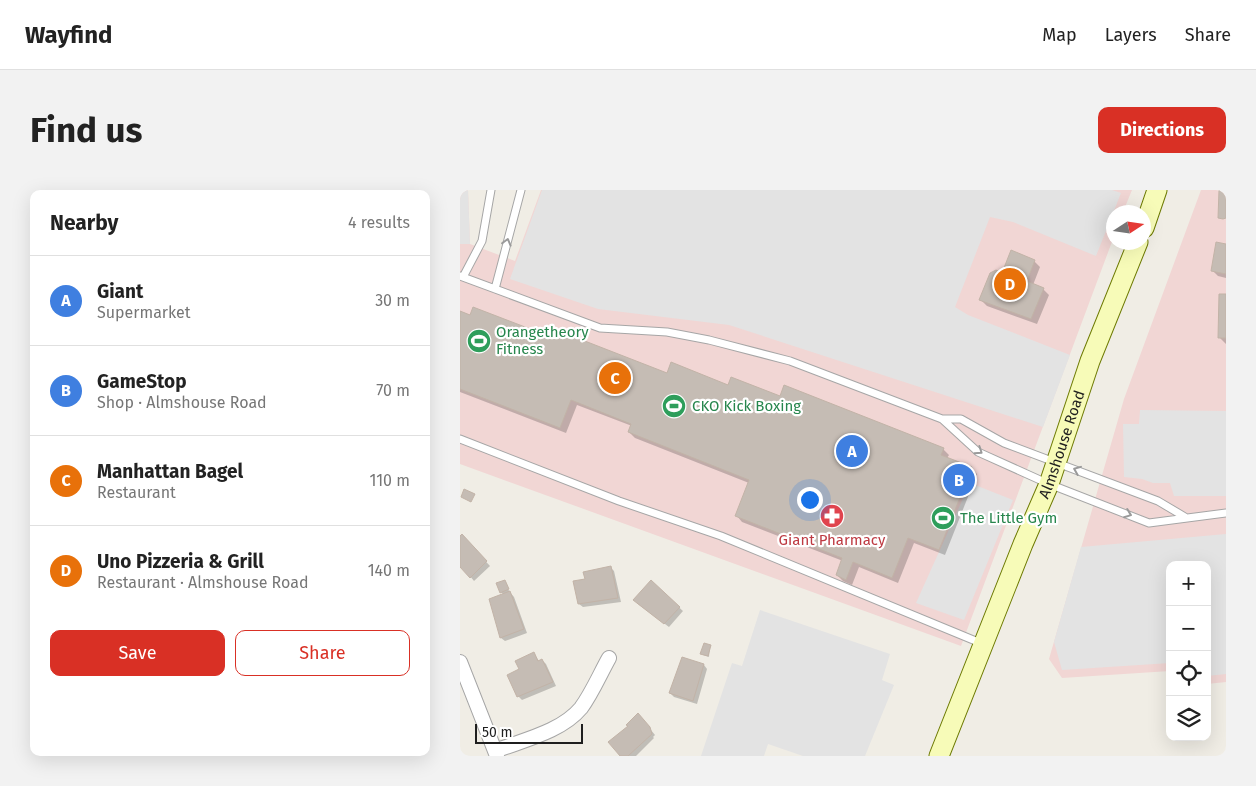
<!DOCTYPE html>
<html lang="en">
<head>
<meta charset="utf-8">
<style>
  :root { --surface:#fff; --page:#f2f2f2; --text:#222; --muted:#767676; --line:#e0e0e0; --accent:#d93025 }
  body { margin:0; font-family:"Fira Sans",sans-serif; background:var(--page); color:var(--text) }
  .controls { position:absolute; right:15px; bottom:15px; display:grid; overflow:hidden; border-radius:10px; box-shadow:0 5px 20px #0002 }
  .controls button { width:45px; height:45px; display:grid; place-items:center; padding:0; border:0; border-bottom:1px solid var(--line); background:var(--surface); color:var(--text); font:25px sans-serif }
  .compass { position:absolute; left:646px; top:15px; width:45px; height:45px; border-radius:50%; background:var(--surface); box-shadow:0 5px 20px #0002; rotate:78deg }
  .scale { position:absolute; left:15px; bottom:12px; width:108px; box-sizing:border-box; padding-left:5px; border:2px solid #1f1f1f; border-top:0; font-size:14px; line-height:18px; white-space:nowrap; color:#1f1f1f; -webkit-text-stroke:4px #fff; paint-order:stroke }
  .you { position:absolute; left:349px; top:309px; width:18px; height:18px; margin:-12px; border:4px solid #fff; border-radius:50%; background:#1a73e8; box-shadow:0 0 0 8px #1a73e833 }
  .badge { display:grid; place-items:center; width:32px; height:32px; border-radius:50%; background:var(--accent); color:#fff; font-size:16px; font-weight:700 }
  .pin { position:absolute; translate:-50% -50%; border:2px solid #fff; box-shadow:0 1px 5px #0006 }
  .list { margin:0; padding:0; list-style:none }
  h2 { display:flex; justify-content:space-between; align-items:center; height:65px; margin:0; padding:0 20px; font-size:21px }
  h2 small { font-size:16px; font-weight:400; color:var(--muted) }
  .list li { display:grid; grid-template-columns:32px 1fr auto; gap:15px; align-items:center; box-sizing:border-box; height:90px; padding:0 20px; border-top:1px solid var(--line) }
  .list b { display:block; font-size:19px; white-space:nowrap }
  .list p { margin:0; font-size:16px; white-space:nowrap; color:var(--muted) }
  .list em { font-size:16px; font-style:normal; color:var(--muted) }
  .actions { display:flex; gap:10px; padding:15px 20px }
  .actions a { flex:1; padding:11px 0; border:1px solid var(--accent); border-radius:10px; text-align:center; font-size:18px; color:var(--accent) }
  .actions .main { background:var(--accent); color:#fff }
  .icon { flex:none; width:28px; height:28px; fill:none; stroke:currentColor; stroke-width:2; stroke-linecap:round; stroke-linejoin:round }
  .map { position:relative; flex:none; width:766px; height:566px; overflow:hidden; border-radius:10px }
  header { display:flex; align-items:center; gap:30px; box-sizing:border-box; height:70px; padding:0 25px; background:var(--surface); border-bottom:1px solid var(--line) }
  header strong { font-size:24px }
  nav { display:flex; gap:28px; margin-inline-start:auto; font-size:18px }
  .intro { display:flex; align-items:center; justify-content:space-between; box-sizing:border-box; height:120px; padding:0 30px }
  h1 { margin:0; font-size:35px }
  .button { padding:12px 22px; border-radius:10px; background:var(--accent); color:#fff; font-size:18px; font-weight:700 }
  main { display:flex; gap:30px; padding:0 30px }
  aside { flex:1; background:var(--surface); border-radius:10px; box-shadow:0 5px 20px #0002 }
  .map>svg:first-child { display:block }
  .commercial { fill:#f1d6d4 }
  .parking { fill:#e3e3e3 }
  .shadow { fill:#0003 }
  .building { fill:#c5bcb4; stroke:#c2b3a7 }
  .lines { fill:none; stroke-linecap:round; stroke-linejoin:round }
  .service-casing { stroke:#a6a6a6; stroke-width:9 }
  .minor-casing { stroke:#a6a6a6; stroke-width:16 }
  .secondary-casing { stroke:#6d7a02; stroke-width:21 }
  .service { stroke:#fff; stroke-width:7 }
  .minor { stroke:#fff; stroke-width:14 }
  .secondary { stroke:#f7fbb8; stroke-width:19 }
  .oneway { stroke:#9a9a9a }
  .labels { text-anchor:middle; dominant-baseline:central; stroke-width:4.5; stroke-linejoin:round; paint-order:stroke }
  .leisure-label { font-size:15px; fill:#27864d; stroke:#fff; text-anchor:start }
  .street-label { font-size:15px; fill:#1f1f1f; stroke:#fff }
  .health-label { font-size:15px; fill:#be3a42; stroke:#fff }
</style>
</head>
<body>
<header>
<strong>Wayfind</strong>
<nav><a>Map</a><a>Layers</a><a>Share</a></nav>
</header>
<div class="intro"><h1>Find us</h1><a class="button">Directions</a></div>
<main>
<aside>
<h2>Nearby<small>4 results</small></h2>
<ul class="list">
<li><span class="badge" style="background:#3f7fe0">A</span><div><b>Giant</b><p>Supermarket</p></div><em>30 m</em></li>
<li><span class="badge" style="background:#3f7fe0">B</span><div><b>GameStop</b><p>Shop · Almshouse Road</p></div><em>70 m</em></li>
<li><span class="badge" style="background:#e8710a">C</span><div><b>Manhattan Bagel</b><p>Restaurant</p></div><em>110 m</em></li>
<li><span class="badge" style="background:#e8710a">D</span><div><b>Uno Pizzeria &amp; Grill</b><p>Restaurant · Almshouse Road</p></div><em>140 m</em></li>
</ul>
<div class="actions"><a class="main">Save</a><a>Share</a></div>
</aside>
<div class="map">
<svg width="766" height="566" viewBox="0 0 766 566">
  <rect width="100%" height="100%" fill="#f0ede5"/>
  <!-- commercial -->
  <path class="commercial" d="M0,0H8L10,54L55,71L81,0H672L663,22H654L653,49L501,456L0,274Z
    M741,0H766V492L747,494V375H710V481L602,488L589,469L664,209Z"/>
  <!-- parking -->
  <path class="parking" d="M0,0H8L10,54H0Z
    M82,0H652L661,3L636,66L553,32L530,27L495,117L508,125L610,165L583,237L269,135L138,119L50,89Z
    M680,220L766,221V306H714L710,293H693L682,289L664,287L663,234H679Z
    M510,293L553,310L504,430L456,413Z
    M766,344V484L747,486V375H710V473L602,480L594,452L621,357Z
    M300,420L430,464L422,490L434,495L405,566H343L308,554L304,566H241L272,473L282,476Z"/>
  <!-- shadow -->
  <path class="shadow" d="M766,55V88L758,86L752,80Z
    M574,71L580,77L573,95L583,99L589,105L577,134L527,116L521,110Z
    M766,105V154L760,148Z
    M0,122L208,185L320,208L483,259L489,265L487,268L511,278L517,284L485,365L454,353L438,393L399,377L392,395L383,391L377,385L383,371L282,332L277,326L289,293L175,248L169,242L172,236L117,215L106,243L0,202Z
    M2,346L30,376L14,391L0,374V348Z
    M150,377L154,381L161,412L123,417L119,414L126,390Z
    M45,391L49,401L54,407L67,443L45,451L41,448L30,410L44,405L41,402Z
    M191,392L223,421L209,437L178,414Z
    M250,456L249,467L243,465L242,463Z
    M74,464L79,471L82,470L86,474L96,496L62,510L58,506L61,480Z
    M244,475L247,479L237,514L214,507L210,503Z
    M182,529L195,545L193,547L194,548L176,566H162Z"/>
  <!-- building -->
  <path class="building" d="M759,0H766V28L763,29L758,28Z
    M756,52L766,54V84L751,81Z
    M551,60L575,70L567,91L584,98L571,129L519,110L530,83L536,80L542,83Z
    M759,104H766V148H758Z
    M13,117L91,147L94,139L207,183L211,172L268,195L271,187L320,206L324,195L484,258L481,265L512,277L479,360L448,348L432,388L393,372L386,390L376,385L382,368L275,326L289,290L168,242L171,234L111,210L100,238L0,199V121L10,125Z
    M4,299L15,304L11,312L1,307Z
    M2,344L27,371L10,388L0,377V346Z
    M151,376L158,408L118,414L113,391L125,389L123,382Z
    M45,390L49,399L40,403L36,393Z
    M191,390L220,417L204,434L173,410Z
    M50,401L64,439L40,448L29,409Z
    M244,453L251,455L248,466L240,464Z
    M74,462L78,471L82,469L93,492L57,507L47,485L59,479L55,471Z
    M222,467L244,474L233,511L209,503Z
    M178,523L190,537L192,544L168,566H160L148,552L168,536L166,535Z"/>
  <g class="lines">
    <!-- service casing -->
    <g class="service-casing">
      <path id="service" d="M0,86L140,138L207,142L249,150L330,171L482,229L518,262L589,294L689,333L766,323
        M3,87L22,51L31,0
        M35,99L61,0
        M482,229H501L544,253L698,311L725,327
        M0,249L159,311L261,346L523,454"/>
    </g>
    <!-- minor casing -->
    <g class="minor-casing">
      <path id="minor" d="M0,472L37,566
        M35,561C63,550 101,542 121,518C132,503 140,484 149,468"/>
    </g>
    <!-- secondary casing -->
    <g class="secondary-casing">
      <g id="secondary">
        <path d="M684,38L697,0"/>
        <path id="s1" d="M479,566L563,354L589,294L630,171L678,52"/>
      </g>
    </g>
    <!-- service -->
    <use href="#service" class="service"/>
    <!-- minor -->
    <use href="#minor" class="minor"/>
    <!-- secondary -->
    <use href="#secondary" class="secondary"/>
  </g>
  <!-- one-way arrows -->
  <defs><path id="oneway-chevron" d="M-2-3.5L2.5 0L-2 3.5" fill="none" stroke-width="1.6" stroke-linecap="round" stroke-linejoin="round" transform="scale(1.25)"/></defs>
  <g class="oneway">
    <use href="#oneway-chevron" transform="translate(47 52) rotate(-75)"/>
    <use href="#oneway-chevron" transform="translate(519 261) rotate(34)"/>
    <use href="#oneway-chevron" transform="translate(617 280) rotate(-158)"/>
    <use href="#oneway-chevron" transform="translate(668 324) rotate(21)"/>
  </g>
  <!-- icons -->
  <defs>
    <g id="stadium-disc" transform="scale(1.25)"><circle r="9.5" fill="#2e9e5b" stroke="#fff"/><path d="M0-5a6.5 5 0 1 0 0 10a6.5 5 0 1 0 0-10ZM-3.5-1.8h7v3.6h-7Z" fill="#fff"/></g>
    <g id="pharmacy-disc" transform="scale(1.25)"><circle r="9.5" fill="#e0444e" stroke="#fff"/><path d="M-2-6h4v4h4v4h-4v4h-4v-4h-4v-4h4Z" fill="#fff"/></g>
  </defs>
  <g fill-rule="evenodd">
    <use href="#stadium-disc" x="19" y="151"/>
    <use href="#stadium-disc" x="214" y="216"/>
    <use href="#pharmacy-disc" x="372" y="326"/>
    <use href="#stadium-disc" x="483" y="328"/>
  </g>
  <g class="labels">
    <!-- leisure labels -->
    <g class="leisure-label">
      <text x="36" y="142">Orangetheory<tspan x="36" dy="17">Fitness</tspan></text>
      <text x="232" y="216">CKO Kick Boxing</text>
      <text x="500" y="328">The Little Gym</text>
    </g>
    <!-- street labels -->
    <g class="street-label">
      <text stroke="none"><textPath href="#s1" startOffset="335">Almshouse Road</textPath></text>
    </g>
    <!-- health labels -->
    <g class="health-label">
      <text x="372" y="350">Giant Pharmacy</text>
    </g>
  </g>
</svg>
<div class="controls">
<button>+</button>
<button>−</button>
<button><svg class="icon" aria-label="locate" viewBox="0 0 24 24"><circle cx="12" cy="12" r="6"/><path d="M12 2v4M12 18v4M2 12h4M18 12h4"/></svg></button>
<button><svg class="icon" aria-label="layers" viewBox="0 0 24 24"><path d="M12 4l9 5-9 5-9-5zM3 14l9 5 9-5"/></svg></button>
</div>
<svg class="compass" viewBox="-18 -18 36 36"><path d="M0-13l5 13h-10z" fill="#e53935"/><path d="M0 13l5-13h-10z" fill="#767676"/></svg>
<div class="scale">50 m</div>
<div class="you"></div>
<div class="pin badge" style="left:392px;top:261px;background:#3f7fe0">A</div>
<div class="pin badge" style="left:499px;top:290px;background:#3f7fe0">B</div>
<div class="pin badge" style="left:155px;top:188px;background:#e8710a">C</div>
<div class="pin badge" style="left:550px;top:94px;background:#e8710a">D</div>
</div>
</main>
</body>
</html>
